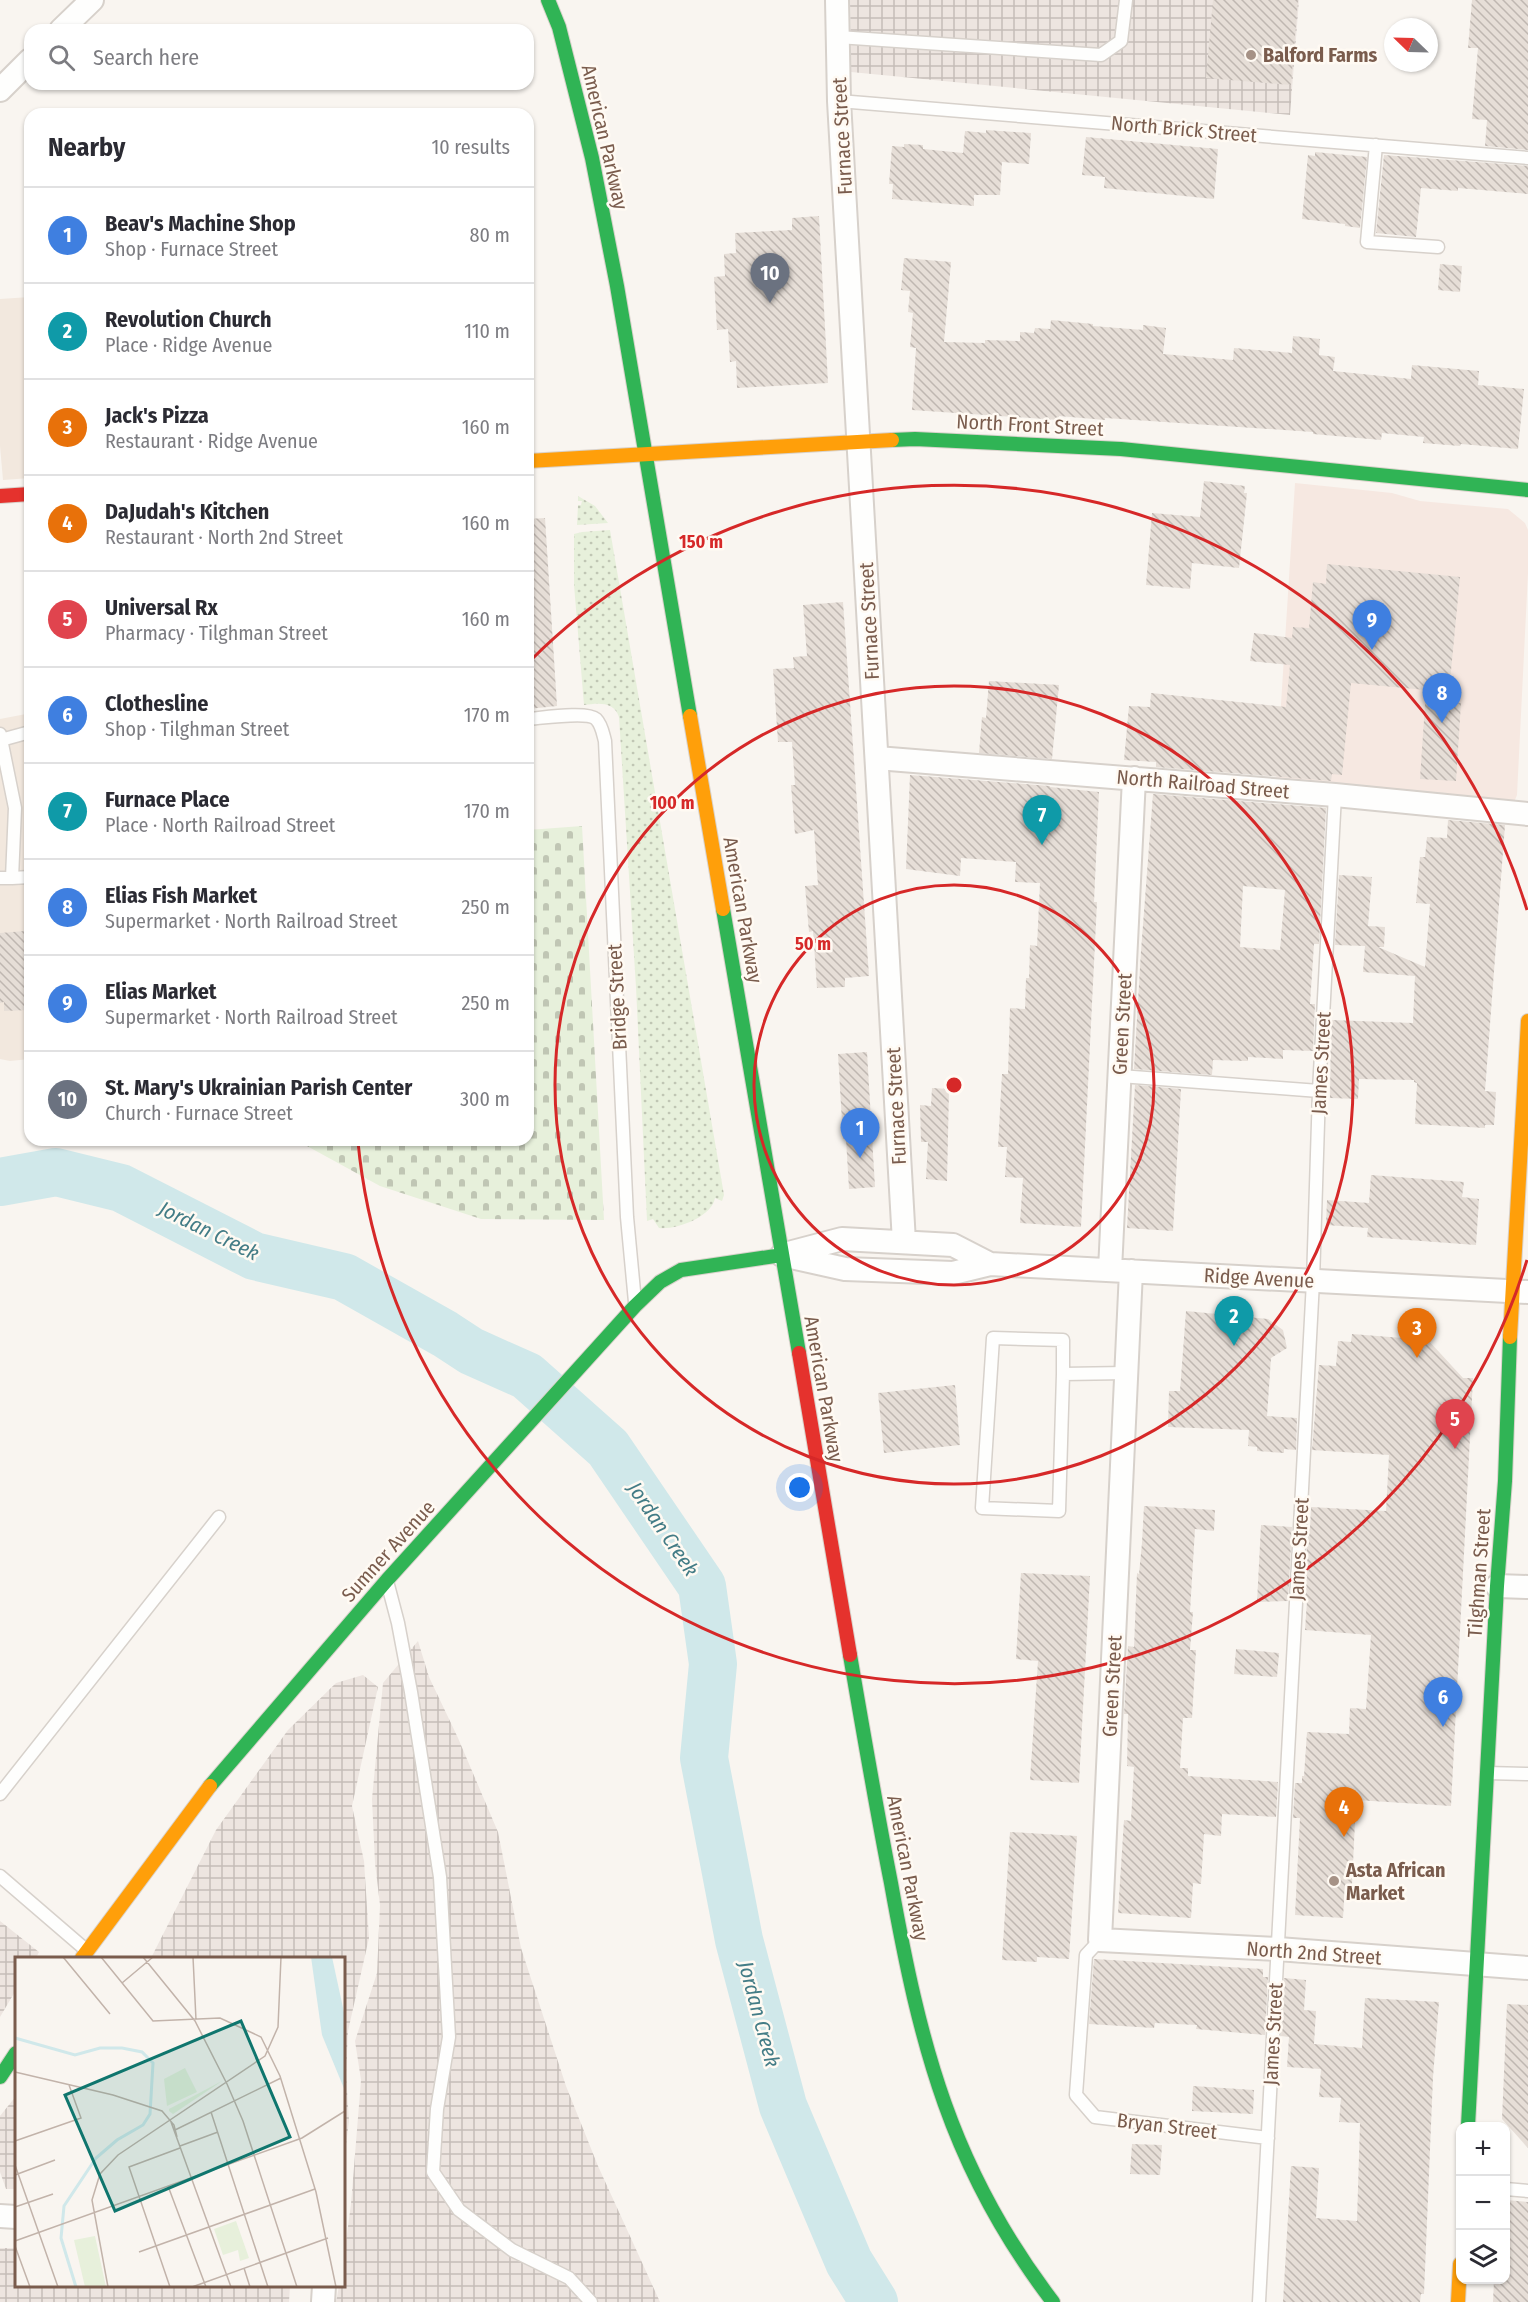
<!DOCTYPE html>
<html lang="en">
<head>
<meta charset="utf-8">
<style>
  :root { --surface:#fff; --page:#f2f2f3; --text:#2b2b33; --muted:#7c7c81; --line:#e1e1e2; --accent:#625958 }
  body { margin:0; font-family:"Fira Sans Condensed",sans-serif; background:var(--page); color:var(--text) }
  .controls { position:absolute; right:18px; bottom:18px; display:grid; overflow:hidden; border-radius:12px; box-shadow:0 2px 4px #0004 }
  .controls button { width:54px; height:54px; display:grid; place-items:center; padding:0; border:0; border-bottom:2px solid var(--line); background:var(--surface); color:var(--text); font:30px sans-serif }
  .compass { position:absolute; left:1384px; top:18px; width:54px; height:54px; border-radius:50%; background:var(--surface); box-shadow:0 2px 4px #0004; rotate:293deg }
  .you { position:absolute; left:800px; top:1488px; width:21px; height:21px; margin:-15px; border:4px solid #fff; border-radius:50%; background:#1a73e8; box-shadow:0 0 0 9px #1a73e833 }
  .badge { display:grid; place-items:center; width:39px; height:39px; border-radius:50%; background:var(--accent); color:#fff; font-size:20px; font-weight:700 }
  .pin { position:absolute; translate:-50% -50px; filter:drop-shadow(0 2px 3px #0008) }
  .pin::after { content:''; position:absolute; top:32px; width:21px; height:18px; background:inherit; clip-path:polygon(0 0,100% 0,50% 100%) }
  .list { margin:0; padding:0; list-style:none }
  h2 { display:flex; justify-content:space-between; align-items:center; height:78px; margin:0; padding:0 24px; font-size:26px }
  h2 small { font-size:20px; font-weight:400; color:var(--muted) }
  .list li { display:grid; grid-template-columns:39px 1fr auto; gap:18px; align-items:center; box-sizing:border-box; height:96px; padding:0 24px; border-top:2px solid var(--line) }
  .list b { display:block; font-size:22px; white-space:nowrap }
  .list p { margin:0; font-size:20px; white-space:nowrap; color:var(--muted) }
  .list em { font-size:20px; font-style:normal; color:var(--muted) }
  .icon { flex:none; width:33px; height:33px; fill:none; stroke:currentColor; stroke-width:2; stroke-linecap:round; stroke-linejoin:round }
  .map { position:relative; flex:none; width:1528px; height:2302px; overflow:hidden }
  .search { position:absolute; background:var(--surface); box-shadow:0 2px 4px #0004; left:24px; top:24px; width:510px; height:66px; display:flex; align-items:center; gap:15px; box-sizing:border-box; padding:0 21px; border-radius:18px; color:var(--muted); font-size:22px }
  .panel { position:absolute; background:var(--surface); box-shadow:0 2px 4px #0004; left:24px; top:108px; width:510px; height:1038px; border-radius:18px }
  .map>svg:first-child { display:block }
  .residential { fill:#f2e8de }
  .commercial { fill:#f6e8e1 }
  .industrial { fill:url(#industrial-grid) }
  .grass { fill:url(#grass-dots) }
  .cemetery { fill:url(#cemetery-stones) }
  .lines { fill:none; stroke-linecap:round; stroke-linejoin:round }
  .river { stroke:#d0e8ea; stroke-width:48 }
  .building { fill:url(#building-back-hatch); fill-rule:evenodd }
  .lane-casing { stroke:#d7d1cb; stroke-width:15 }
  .street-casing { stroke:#d7d1cb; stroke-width:26 }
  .fast-casing { stroke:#d9d2cb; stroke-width:16 }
  .slow-casing { stroke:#d9d2cb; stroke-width:16 }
  .jam-casing { stroke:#d9d2cb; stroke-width:16 }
  .lane { stroke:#fefefd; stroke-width:12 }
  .street { stroke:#fefefd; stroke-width:22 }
  .fast { stroke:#30b455; stroke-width:14 }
  .slow { stroke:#ff9f0a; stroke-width:14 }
  .jam { stroke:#e5322d; stroke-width:14 }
  .ring { fill:none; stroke:#d62828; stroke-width:3 }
  .poi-dot { fill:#a69286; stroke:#fffaf3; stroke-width:2 }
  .labels { text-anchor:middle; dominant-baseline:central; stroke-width:5; stroke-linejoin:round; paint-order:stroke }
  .poi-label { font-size:20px; font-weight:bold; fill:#7a5c4d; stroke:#fffaf3; text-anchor:start }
  .street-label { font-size:20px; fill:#7a5c4d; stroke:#fffaf3 }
  .water-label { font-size:21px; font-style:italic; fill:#437c86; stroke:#fffaf3 }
  .inset-river { fill:none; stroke:#d0e8ea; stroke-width:3 }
  .inset-road { fill:none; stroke:#c2b3aa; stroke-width:1.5 }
  .view { fill:#0f766e; fill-opacity:0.15; stroke:#0f766e; stroke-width:3 }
  .inset-edge { fill:none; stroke:#7a5c4d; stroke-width:3 }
  .centre { fill:#d62828; stroke:#fffaf3; stroke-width:3 }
  .ring-label { font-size:18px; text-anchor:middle; font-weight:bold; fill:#d62828; stroke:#fffaf3; stroke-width:5; stroke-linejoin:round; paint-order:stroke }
</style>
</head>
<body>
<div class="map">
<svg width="1528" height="2302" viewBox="0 0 1528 2302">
  <defs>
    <pattern id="industrial-grid" width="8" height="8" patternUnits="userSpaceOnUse" patternTransform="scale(1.5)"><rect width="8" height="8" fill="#ede5e0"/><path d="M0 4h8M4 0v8" fill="none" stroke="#c5bdb8"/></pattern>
    <pattern id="grass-dots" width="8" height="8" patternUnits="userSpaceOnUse" patternTransform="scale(1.5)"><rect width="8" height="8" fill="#e7f0db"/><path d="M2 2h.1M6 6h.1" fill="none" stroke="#c0c6b4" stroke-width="1.8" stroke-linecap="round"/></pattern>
    <pattern id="cemetery-stones" width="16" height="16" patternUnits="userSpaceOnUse" patternTransform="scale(1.5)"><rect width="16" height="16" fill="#e7f0db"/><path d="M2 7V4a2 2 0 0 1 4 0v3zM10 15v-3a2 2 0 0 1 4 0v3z" fill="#c0c6b4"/></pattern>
    <pattern id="building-back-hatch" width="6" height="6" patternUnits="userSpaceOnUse" patternTransform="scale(1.5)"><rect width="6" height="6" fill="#e6ded7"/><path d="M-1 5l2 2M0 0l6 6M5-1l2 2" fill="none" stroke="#bfb7b1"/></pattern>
  </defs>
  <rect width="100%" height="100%" fill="#f9f5f0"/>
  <!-- residential -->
  <path class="residential" d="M30,297V478L3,480L0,446V299Z
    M26,714L30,723V1059L10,1061L0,1059V719Z"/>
  <!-- commercial -->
  <path class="commercial" d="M1295,483L1392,493L1420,501L1508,509L1525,523L1528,530V573L1517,795L1514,802L1276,783Z"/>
  <!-- industrial -->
  <path class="industrial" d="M850,0H1299L1290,115L851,72Z
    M418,1641L429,1677L458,1738L498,1832L521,1948L566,2086L598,2166L660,2302H336L339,2286H344V2256L351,2204L361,2080L355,2041L377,1973L380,1905L375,1863L372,1799L383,1683Z
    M363,1675L378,1687L352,1806L364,1861L369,1938L348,2031L346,2074L349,2121L344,2161V1958H151L216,1830L288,1730L336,1683Z
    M0,1921L39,1952L36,1958H16V1990L0,2017Z
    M16,2096V2189H6L0,2172V2116Z
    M0,2248H16V2286H290L289,2302H0Z"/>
  <!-- grass -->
  <path class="grass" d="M578,496L595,506L608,523L577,525L578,505H581L582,501H578Z
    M610,530L724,1195L722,1201L715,1198C712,1217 676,1230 659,1228L653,1219L647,1221L636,987L619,717C614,701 598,703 584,705L574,585V534L582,532Z"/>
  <!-- cemetery -->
  <path class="cemetery" d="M582,826L604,1220L481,1219L380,1186L296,1140H528V830Z"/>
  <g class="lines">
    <!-- river -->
    <path class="river" d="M0,1182L56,1172L121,1188L254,1256L344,1277L445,1334L471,1351L527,1376L608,1448L702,1586L713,1664L704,1758L739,1940L783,2106L849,2262L874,2302"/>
  </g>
  <!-- building -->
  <path class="building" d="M1213,0H1298L1291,85L1206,78Z
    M1472,0H1528V150L1485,146L1487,120L1472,119L1478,48H1468Z
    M986,130L1031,133L1029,164L1002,162L1000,195H974V206L892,199L893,184H889L892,146L904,147V144L923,145V149L963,153L965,131L986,133Z
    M1086,137L1218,149L1214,199L1104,188L1105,177L1082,175Z
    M1315,152L1367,157L1360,228L1345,226V224L1302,219L1308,155L1315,156Z
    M1384,155L1528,166V194L1458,188V191L1421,188L1416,237L1376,233Z
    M819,216L828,383L737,388L736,361L730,362L728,329L717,330L714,277L725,276L724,254L736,253L735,233L792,230V218Z
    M904,258L951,262L944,342L985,343V340L1020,341V332L1034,333L1035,328L1050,329L1051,320L1093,324V326L1143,330V325L1166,328L1163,354L1233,360L1234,348L1292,353L1293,336L1320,339L1319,355L1335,357L1333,371L1411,379L1412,365L1479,371L1478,385L1524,389L1518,449L1461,444L1460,446L1423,443L1424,437L1382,433L1381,440L1313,434V432L1105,418V420L1059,416V420L912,410L916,348L910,347L913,313L908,312L910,291L901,290Z
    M1440,264L1462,266L1460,292L1438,290Z
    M1204,481L1245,486L1244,493H1247L1239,568L1192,563L1190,589L1146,585L1152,513L1200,517Z
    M545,518L557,706L528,709V519Z
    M1327,564L1460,577L1448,702L1461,703L1456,781L1420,779L1426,690L1351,683L1342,775L1332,774L1331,781L1156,767V762L1124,760L1129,706L1150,707L1151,693L1286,707L1290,665L1250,661L1254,633L1292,638L1293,627L1309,628L1313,582L1326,584Z
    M843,602L869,976L845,978V987L817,988L813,931L809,932L805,886L818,885L814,830L795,834L791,785H795L792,742H778L773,669L794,668L793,657L807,656L803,605Z
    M989,681L1059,685L1052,759L979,753L982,717L986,718Z
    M910,775L1050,786V787L1099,792L1094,902H1097L1081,1227L1020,1223L1023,1178L1005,1177L1007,1147H998L1002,1074H1008L1010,1008L1025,1009L1026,978H1029L1030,945L1037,946L1040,883L1015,882L1016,862L961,858L960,876L906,869Z
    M1153,794L1326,808L1319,944H1314L1310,1004H1315L1313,1051L1283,1050V1059L1248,1057V1061L1213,1060L1212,1075L1134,1069L1141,951ZM1243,886L1285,890L1280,950L1240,947Z
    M1448,820L1505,825L1485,1091L1496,1092L1495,1110L1494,1125H1485V1128L1415,1124L1417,1083L1414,1082V1080L1359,1079L1358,1099L1330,1098L1331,1020L1413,1023L1415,976L1363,972L1365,946L1335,945L1339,875L1372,877L1368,926L1385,927L1384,947H1378L1425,967L1430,904L1416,903L1420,857H1425L1427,837L1447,838Z
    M25,931L26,936H30V1010L4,1011V1002L0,1003V933Z
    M867,1052L875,1187L849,1189L846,1139H843L838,1054Z
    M1135,1085L1181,1089L1173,1231L1127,1228Z
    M932,1088L949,1089L947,1181L926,1179L928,1142H921L920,1105L931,1106Z
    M1371,1175L1464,1182L1462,1197L1479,1199L1476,1245L1367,1237L1368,1228L1326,1225L1327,1200L1369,1203Z
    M1186,1311L1268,1319L1283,1330L1287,1348L1271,1358L1267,1416L1297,1418L1296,1450L1284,1449V1453L1257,1451V1447L1248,1446L1249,1430L1168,1427L1169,1391H1180Z
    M1352,1334L1428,1340L1463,1378H1473L1451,1806L1356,1800L1352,1885H1345L1343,1918L1295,1915L1300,1818H1293L1295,1783H1302V1776H1304L1307,1732L1349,1734L1350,1708L1366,1709L1371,1635L1305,1630L1307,1601H1304L1308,1528L1310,1529L1311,1507L1386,1511L1389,1455L1312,1450L1319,1365L1336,1366L1338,1341L1351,1342Z
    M955,1385L960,1445L884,1453L878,1393Z
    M1144,1506L1215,1510L1214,1531L1195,1529L1190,1612H1193L1190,1650H1196L1192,1718H1183L1180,1768H1188V1776L1278,1782L1276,1817L1222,1814L1221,1836L1204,1834L1201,1884L1193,1883L1191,1918L1118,1913L1124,1820L1131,1821L1134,1767L1127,1766L1128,1714H1124L1128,1646L1134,1647L1137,1573L1139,1574L1142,1543Z
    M1261,1525L1292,1527L1288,1601L1257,1602Z
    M1021,1573L1090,1576L1079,1783L1030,1780L1038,1661L1016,1659Z
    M1236,1649L1279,1653L1277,1677L1234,1674Z
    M1010,1832L1077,1836L1069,1959L1037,1957V1962L1002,1960Z
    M1094,1959L1263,1969V1977H1268L1265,2035L1196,2029L1197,2025L1155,2023L1154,2028L1089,2024Z
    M1284,1978L1306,1980L1304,2010L1316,2011L1314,2044L1362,2048L1365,1998L1439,2002L1433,2077L1424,2294H1421L1420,2302H1283L1291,2166L1319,2168L1316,2218L1357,2221L1360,2123L1339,2122L1341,2098L1319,2097L1321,2069L1287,2067L1289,2037L1281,2036Z
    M1507,2004L1528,2005V2148L1502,2119Z
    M1193,2086L1254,2090L1253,2114L1192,2111Z
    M1132,2144L1162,2145L1160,2175L1130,2174Z
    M1506,2200L1528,2202V2302H1493L1494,2280H1506Z"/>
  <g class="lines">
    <!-- lane casing -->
    <g class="lane-casing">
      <path id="lane" d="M838,37L1101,55L1121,41L1126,0
        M839,101L1528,158
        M1376,145L1367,242L1438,247
        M528,719C542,718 587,711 596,719C602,725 603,734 605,741L627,1217L635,1302
        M0,734L15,808L12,878H0
        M1,740L30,732
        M12,878L30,877
        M1120,1076L1319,1091
        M1063,1374L1059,1511L982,1508L993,1338L1063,1340V1374L1126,1373
        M388,1585L398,1623L411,1692L440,1877L449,2037L437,2109L433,2172L459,2210L512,2250L569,2278L591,2302
        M1487,1773L1528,1774
        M0,1794L219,1517
        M0,1876L86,1950
        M1100,1940L1086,1955L1076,2095L1095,2117L1268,2138
        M1506,2189L1528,2191
        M1259,2302L1313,1281L1319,1091L1335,795"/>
    </g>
    <!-- street casing -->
    <g class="street-casing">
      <path id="street" d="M837,0L839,101L904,1242
        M61,30L92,0
        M0,90L30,60
        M877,758L1335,795L1528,814
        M785,1254L842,1239L953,1245L990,1264
        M782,1255L845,1269L953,1273L990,1264L1528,1292
        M1110,1270L1134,778
        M1131,1271L1100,1940L1278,1949L1528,1968
        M1497,1586L1528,1587
        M0,2216L16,2217
        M323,2302L324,2286"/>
    </g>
    <!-- fast casing -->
    <g class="fast-casing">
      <path id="fast" d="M548,0L559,27L592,158L617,286L690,716
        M892,440L915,439L1121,449L1528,490
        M723,909L799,1353
        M850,1655C863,1731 876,1807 891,1883C920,2045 951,2169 1053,2302
        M210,1786L387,1580L635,1306L660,1282L681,1270L782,1255
        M0,2077L16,2053
        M1468,2126L1497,1586L1505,1481L1510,1337"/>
    </g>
    <!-- slow casing -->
    <g class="slow-casing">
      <path id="slow" d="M528,461L892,440
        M690,716L723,909
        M1510,1337L1528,1021
        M82,1958L210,1786
        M1458,2302L1460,2264"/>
    </g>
    <!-- jam casing -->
    <g class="jam-casing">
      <path id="jam" d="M0,496L30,494
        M799,1353L850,1655"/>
    </g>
    <!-- lane -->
    <use href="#lane" class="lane"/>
    <!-- street -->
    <use href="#street" class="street"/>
    <!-- fast -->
    <use href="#fast" class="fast"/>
    <!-- slow -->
    <use href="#slow" class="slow"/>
    <!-- jam -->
    <use href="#jam" class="jam"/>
  </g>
  <!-- distance rings -->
  <g class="ring">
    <circle cx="954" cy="1085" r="200"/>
    <circle cx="954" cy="1085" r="399"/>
    <path d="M1527 1260A599 599 0 0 1 358 1142M530 661A599 599 0 0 1 1527 910"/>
  </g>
  <!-- markers -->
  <g class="poi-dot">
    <circle cx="1251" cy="55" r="6"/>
    <circle cx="1334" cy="1881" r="6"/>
  </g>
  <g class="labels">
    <!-- poi labels -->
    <g class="poi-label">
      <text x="1263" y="55">Balford Farms</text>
      <text x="1346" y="1870">Asta African<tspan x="1346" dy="23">Market</tspan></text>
    </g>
    <!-- street labels -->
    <g class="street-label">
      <text transform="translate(1184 129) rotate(5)">North Brick Street</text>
      <text transform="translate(842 136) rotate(-93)">Furnace Street</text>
      <text transform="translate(605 137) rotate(77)">American Parkway</text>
      <text transform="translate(1030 425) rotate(3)">North Front Street</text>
      <text transform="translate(869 621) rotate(-93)">Furnace Street</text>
      <text transform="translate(1203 784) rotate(5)">North Railroad Street</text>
      <text transform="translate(743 910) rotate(80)">American Parkway</text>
      <text transform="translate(617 997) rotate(-93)">Bridge Street</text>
      <text transform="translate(1122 1024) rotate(-87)">Green Street</text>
      <text transform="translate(1321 1063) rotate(-87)">James Street</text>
      <text transform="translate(896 1106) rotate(-93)">Furnace Street</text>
      <text transform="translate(1259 1278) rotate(3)">Ridge Avenue</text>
      <text transform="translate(824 1389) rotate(80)">American Parkway</text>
      <text transform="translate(1299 1549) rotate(-87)">James Street</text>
      <text transform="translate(388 1551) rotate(-48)">Sumner Avenue</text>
      <text transform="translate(1479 1573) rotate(-86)">Tilghman Street</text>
      <text transform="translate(1112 1686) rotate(-87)">Green Street</text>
      <text transform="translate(908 1868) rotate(79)">American Parkway</text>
      <text transform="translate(1314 1953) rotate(4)">North 2nd Street</text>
      <text transform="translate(1273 2034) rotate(-87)">James Street</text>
      <text transform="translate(1167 2126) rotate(7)">Bryan Street</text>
    </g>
    <!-- water labels -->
    <g class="water-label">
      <text transform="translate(209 1231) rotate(26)">Jordan Creek</text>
      <text transform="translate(663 1529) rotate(56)">Jordan Creek</text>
      <text transform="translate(759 2014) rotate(75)">Jordan Creek</text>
    </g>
  </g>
  <!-- overview -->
  <g transform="translate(15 1957)">
    <rect width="330" height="330" fill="#f9f5f0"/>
    <path d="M207,124L158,157L154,154V152Z" fill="#e7f0db"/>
    <path d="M170,111L182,135L152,149L149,122ZM221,264L234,301L225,304L223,293L208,298L199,272Z" fill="#e7f0db"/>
    <path d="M80,279L91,330H70L59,283Z" fill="#e7f0db"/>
    <path d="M296,0H317L330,60V134L307,78Z" fill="#d0e8ea"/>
    <path class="inset-river" d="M0,81L60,98L85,91H107L127,95L138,106L135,157L128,168L102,183L81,201L49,249L46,281L61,330"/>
    <path class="inset-road" d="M48,0L95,57M86,0L138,64L205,61L246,80L265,119L301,235L321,330M128,0L180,64L212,127M178,0L181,63M107,26L138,0M0,115L98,138L147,154L159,168L162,180M212,127L228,164L282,330M196,155L253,330M156,165L216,330M160,173L266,121M0,184L66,161L54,128M165,189L203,175M0,208L43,330M0,218L40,203M153,229L191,330M0,250L38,237M0,284L287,181L330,154M0,289L15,330M124,295L300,232M229,311L235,330M93,330L77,243L85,217L103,198L250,99L263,70L266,0M155,330L114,210L165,191M177,330L313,281"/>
    <path class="view" d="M226,64L275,180L100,254L50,138Z"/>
    <rect width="330" height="330" class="inset-edge"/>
  </g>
  <circle cx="954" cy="1085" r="9" class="centre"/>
  <g class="ring-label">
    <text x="701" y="548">150 m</text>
    <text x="672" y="809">100 m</text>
    <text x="813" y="950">50 m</text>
  </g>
</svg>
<div class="controls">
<button>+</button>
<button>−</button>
<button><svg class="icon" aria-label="layers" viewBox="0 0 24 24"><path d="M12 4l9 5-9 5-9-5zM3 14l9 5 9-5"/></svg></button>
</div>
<svg class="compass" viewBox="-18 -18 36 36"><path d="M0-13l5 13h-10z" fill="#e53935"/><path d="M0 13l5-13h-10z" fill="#7c7c81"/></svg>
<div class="you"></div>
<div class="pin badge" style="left:860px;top:1158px;background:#3f7fe0">1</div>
<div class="pin badge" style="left:1234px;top:1346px;background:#0f9aa8">2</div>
<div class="pin badge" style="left:1417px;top:1358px;background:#e8710a">3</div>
<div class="pin badge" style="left:1344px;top:1837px;background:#e8710a">4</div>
<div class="pin badge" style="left:1455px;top:1449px;background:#e0444e">5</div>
<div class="pin badge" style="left:1443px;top:1727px;background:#3f7fe0">6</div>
<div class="pin badge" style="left:1042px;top:845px;background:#0f9aa8">7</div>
<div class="pin badge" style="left:1442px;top:723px;background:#3f7fe0">8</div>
<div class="pin badge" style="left:1372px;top:650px;background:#3f7fe0">9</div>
<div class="pin badge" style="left:770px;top:303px;background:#6b7280">10</div>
<div class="search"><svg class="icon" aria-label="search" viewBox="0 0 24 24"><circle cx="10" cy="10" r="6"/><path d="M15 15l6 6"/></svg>Search here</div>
<section class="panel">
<h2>Nearby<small>10 results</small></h2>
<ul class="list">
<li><span class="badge" style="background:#3f7fe0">1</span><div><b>Beav's Machine Shop</b><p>Shop · Furnace Street</p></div><em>80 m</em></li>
<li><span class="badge" style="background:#0f9aa8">2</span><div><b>Revolution Church</b><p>Place · Ridge Avenue</p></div><em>110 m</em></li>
<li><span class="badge" style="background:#e8710a">3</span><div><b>Jack's Pizza</b><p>Restaurant · Ridge Avenue</p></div><em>160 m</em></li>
<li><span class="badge" style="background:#e8710a">4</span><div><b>DaJudah's Kitchen</b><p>Restaurant · North 2nd Street</p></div><em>160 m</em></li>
<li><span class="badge" style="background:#e0444e">5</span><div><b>Universal Rx</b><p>Pharmacy · Tilghman Street</p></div><em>160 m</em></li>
<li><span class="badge" style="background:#3f7fe0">6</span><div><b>Clothesline</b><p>Shop · Tilghman Street</p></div><em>170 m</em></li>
<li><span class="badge" style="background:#0f9aa8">7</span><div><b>Furnace Place</b><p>Place · North Railroad Street</p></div><em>170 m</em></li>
<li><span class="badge" style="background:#3f7fe0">8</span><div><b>Elias Fish Market</b><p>Supermarket · North Railroad Street</p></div><em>250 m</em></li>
<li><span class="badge" style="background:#3f7fe0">9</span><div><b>Elias Market</b><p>Supermarket · North Railroad Street</p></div><em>250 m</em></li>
<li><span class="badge" style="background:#6b7280">10</span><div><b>St. Mary's Ukrainian Parish Center</b><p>Church · Furnace Street</p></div><em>300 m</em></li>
</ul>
</section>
</div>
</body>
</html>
